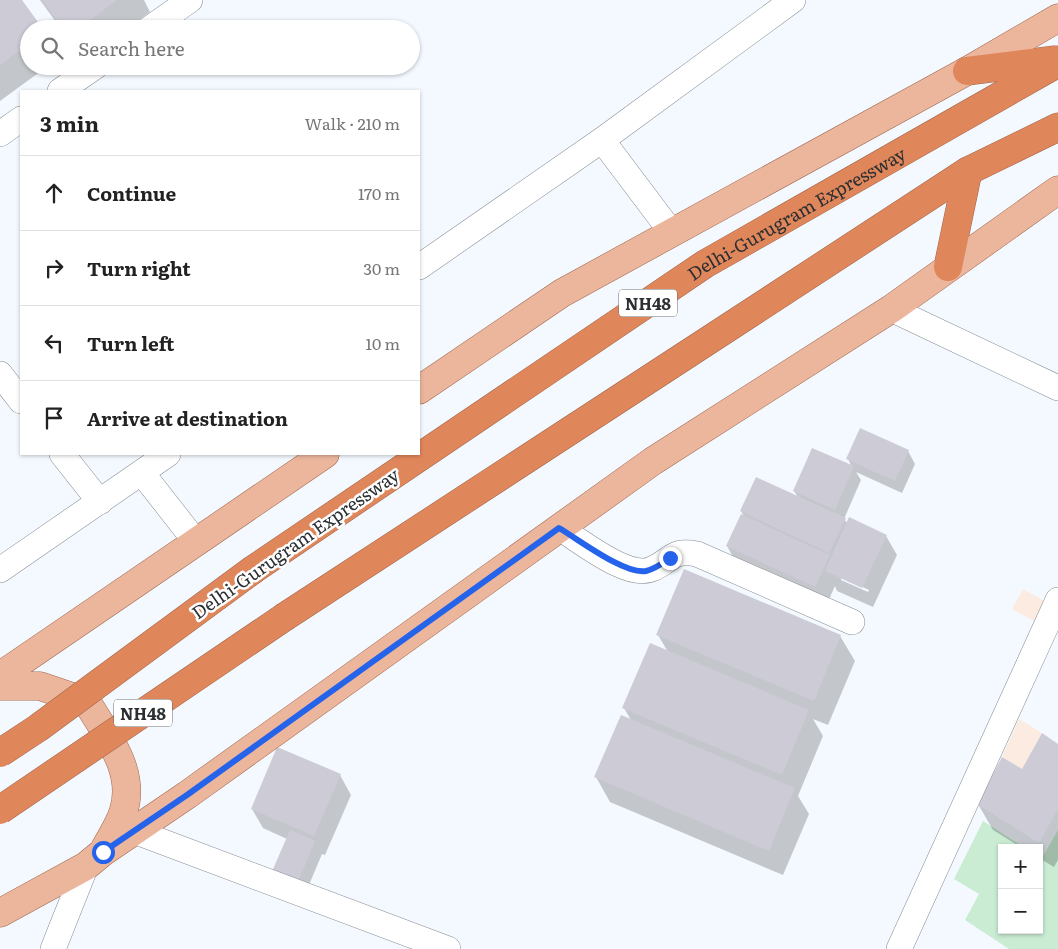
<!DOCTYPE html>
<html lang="en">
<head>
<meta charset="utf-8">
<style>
  :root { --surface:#fff; --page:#f2f2f2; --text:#222; --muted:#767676; --line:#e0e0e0 }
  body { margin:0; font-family:Literata,serif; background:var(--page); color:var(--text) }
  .controls { position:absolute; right:15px; bottom:15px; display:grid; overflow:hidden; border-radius:0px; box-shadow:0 1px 4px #0004 }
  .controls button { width:45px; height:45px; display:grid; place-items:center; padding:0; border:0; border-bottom:1px solid var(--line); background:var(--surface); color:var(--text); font:25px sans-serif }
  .stop { position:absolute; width:15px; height:15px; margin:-11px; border:4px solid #2563eb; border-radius:50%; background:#fff }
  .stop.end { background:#2563eb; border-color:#fff; box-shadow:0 1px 5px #0008 }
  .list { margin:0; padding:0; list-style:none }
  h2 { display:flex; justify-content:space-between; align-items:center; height:65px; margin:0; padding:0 20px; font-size:21px }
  h2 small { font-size:16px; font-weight:400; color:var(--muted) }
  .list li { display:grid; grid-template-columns:32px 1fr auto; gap:15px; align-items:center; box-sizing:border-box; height:75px; padding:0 20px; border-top:1px solid var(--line) }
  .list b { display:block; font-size:19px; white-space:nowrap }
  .list em { font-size:16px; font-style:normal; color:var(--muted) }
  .icon { flex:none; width:28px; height:28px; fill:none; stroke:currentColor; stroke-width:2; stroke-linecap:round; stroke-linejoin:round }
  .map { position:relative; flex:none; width:1058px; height:949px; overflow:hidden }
  .search { position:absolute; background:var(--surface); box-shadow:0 1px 4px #0004; left:20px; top:20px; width:400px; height:55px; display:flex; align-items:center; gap:12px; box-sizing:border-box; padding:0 18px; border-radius:28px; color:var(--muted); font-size:19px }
  .panel { position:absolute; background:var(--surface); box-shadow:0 1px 4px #0004; left:20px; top:90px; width:400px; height:365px; border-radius:0px }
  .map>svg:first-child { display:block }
  .medical { fill:#fcebe0 }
  .green { fill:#c9ecd3 }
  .shadow { fill:#0003; fill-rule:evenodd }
  .building { fill:#cdcbd6 }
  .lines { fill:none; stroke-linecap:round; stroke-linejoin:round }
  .minor-casing { stroke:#858c94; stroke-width:26 }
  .major-casing { stroke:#a1684d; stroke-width:29 }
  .highway-casing { stroke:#a1684d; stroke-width:29 }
  .minor { stroke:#fff; stroke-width:25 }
  .major { stroke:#ecb69d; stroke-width:28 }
  .highway { stroke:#e0865b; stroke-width:28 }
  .highway-bridge-casing { stroke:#a1684d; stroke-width:29; stroke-linecap:butt }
  .highway-bridge { stroke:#e0865b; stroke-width:28 }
  .route { stroke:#2563eb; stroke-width:6 }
  .labels { text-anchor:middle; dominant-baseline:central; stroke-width:5; stroke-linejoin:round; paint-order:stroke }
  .shield { fill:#fff; stroke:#6b6d70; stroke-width:1 }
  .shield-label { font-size:16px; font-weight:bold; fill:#2c2f32 }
  .street-label { font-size:18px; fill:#2c2f32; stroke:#fff }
</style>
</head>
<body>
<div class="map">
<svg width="1058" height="949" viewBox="0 0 1058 949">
  <rect width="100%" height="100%" fill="#f4f9ff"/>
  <!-- medical -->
  <path class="medical" d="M1023,589L1046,602L1036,622L1012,609Z
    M1019,719L1042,733L1022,769L1002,757Z"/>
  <!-- green -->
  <path class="green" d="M983,821L1025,848H1002V930H1039V857L1042,858L1058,830V949H1009L965,920L979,894L954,879Z"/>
  <!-- shadow -->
  <path class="shadow" d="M0,0H20L29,29V66H48L0,101Z
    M40,0H144L150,12L127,29H61Z
    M908,451L915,464L902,493L856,472L861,480L844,519L848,524L886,536L897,555L873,607L837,591L835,586L826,606L738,566L727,546L745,518L741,511L798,497L794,491L852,467L848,459ZM841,577L869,590L868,592L841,580Z
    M658,635L840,636L855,661L828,725L813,719L823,736L798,796L809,814L783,875L610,802L596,777L631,720L624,708L668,652Z
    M1058,745V860L1054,867L1039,858V848H1022L993,830L978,804Z
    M340,775L351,795L325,855L322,854L303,899L287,839L263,828L252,809Z"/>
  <!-- building -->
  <path class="building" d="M0,0H22L43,29H29V44L0,65Z
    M42,0H117L78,29H63Z
    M860,428L909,450L895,481L846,459Z
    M812,448L854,466L835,510L793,491Z
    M756,477L846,518L829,553L740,511Z
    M741,514L830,555L815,587L726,546Z
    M849,517L887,535L862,588L825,571Z
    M684,569L841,635L814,701L656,635Z
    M650,643L809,710L782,775L622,708Z
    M621,715L795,788L769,851L594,777Z
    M1042,733L1058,744V809L1039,843L977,804L1002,757L1022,769Z
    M277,747L341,774L314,836L251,809Z
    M290,830L315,841L296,887L270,876Z"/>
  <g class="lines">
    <!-- minor casing -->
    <g class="minor-casing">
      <path id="minor" d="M149,29L190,0
        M60,91L96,66
        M0,134L21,119
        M602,140L672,233
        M419,267L602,140L793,0
        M891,309L1058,388
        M0,374L21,401
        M62,454L100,502
        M142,473L196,542
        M559,528C580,540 628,580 652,569C673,560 671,549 697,554L852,622
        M0,570L168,454
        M134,831L448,949
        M53,949L86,866
        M899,949L1058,600"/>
    </g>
    <!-- major casing -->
    <g class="major-casing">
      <path id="major" d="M419,390L562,293L967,71L1058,18
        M0,676L325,454
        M0,686H40L87,702C107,736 137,772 123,813C119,825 111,837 105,848
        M0,913L86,866L103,852L187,795L653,461L891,309L1058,190"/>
    </g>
    <!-- highway casing -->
    <g class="highway-casing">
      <g id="highway">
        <path d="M967,71L1055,60"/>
        <path d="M948,267L968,171"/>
        <path id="s1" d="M254,569L705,264L1058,63"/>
        <path d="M286,616L968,171L1058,127"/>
      </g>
    </g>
    <!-- minor -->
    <use href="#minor" class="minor"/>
    <!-- major -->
    <use href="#major" class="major"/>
    <!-- highway -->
    <use href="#highway" class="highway"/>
    <!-- highway-bridge casing -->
    <g class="highway-bridge-casing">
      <path id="highway-bridge" d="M0,753L38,728L254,569
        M0,810L286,616"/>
    </g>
    <!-- highway-bridge -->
    <use href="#highway-bridge" class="highway-bridge"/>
  </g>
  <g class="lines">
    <!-- route -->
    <path class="route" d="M103,852L187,795L559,528C578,539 625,575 646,571C655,569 663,563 670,558"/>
  </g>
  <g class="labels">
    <!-- shield labels -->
    <g class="shield">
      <rect x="619" y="289.5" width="58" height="27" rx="4"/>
      <rect x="114" y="699.5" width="58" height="27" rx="4"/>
    </g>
    <g class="shield-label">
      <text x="648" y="303">NH48</text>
      <text x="143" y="713">NH48</text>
    </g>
    <!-- street labels -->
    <g class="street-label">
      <text stroke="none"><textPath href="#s1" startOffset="649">Delhi-Gurugram Expressway</textPath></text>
      <text transform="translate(295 543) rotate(-35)">Delhi-Gurugram Expressway</text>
    </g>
  </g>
</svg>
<div class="controls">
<button>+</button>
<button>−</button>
</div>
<div class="stop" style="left:103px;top:852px"></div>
<div class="stop end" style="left:670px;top:558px"></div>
<div class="search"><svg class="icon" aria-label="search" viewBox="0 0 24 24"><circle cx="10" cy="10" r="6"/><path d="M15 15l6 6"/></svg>Search here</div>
<section class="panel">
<h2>3 min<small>Walk · 210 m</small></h2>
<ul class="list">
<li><svg class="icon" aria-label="ahead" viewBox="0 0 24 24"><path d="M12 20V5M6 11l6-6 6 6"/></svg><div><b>Continue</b></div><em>170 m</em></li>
<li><svg class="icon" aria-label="right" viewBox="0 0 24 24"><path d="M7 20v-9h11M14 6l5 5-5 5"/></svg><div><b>Turn right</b></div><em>30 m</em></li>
<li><svg class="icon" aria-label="left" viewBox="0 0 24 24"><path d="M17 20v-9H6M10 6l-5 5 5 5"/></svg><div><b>Turn left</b></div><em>10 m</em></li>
<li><svg class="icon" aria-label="arrive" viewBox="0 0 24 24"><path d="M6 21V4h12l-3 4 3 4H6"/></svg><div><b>Arrive at destination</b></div></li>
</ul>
</section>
</div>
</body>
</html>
